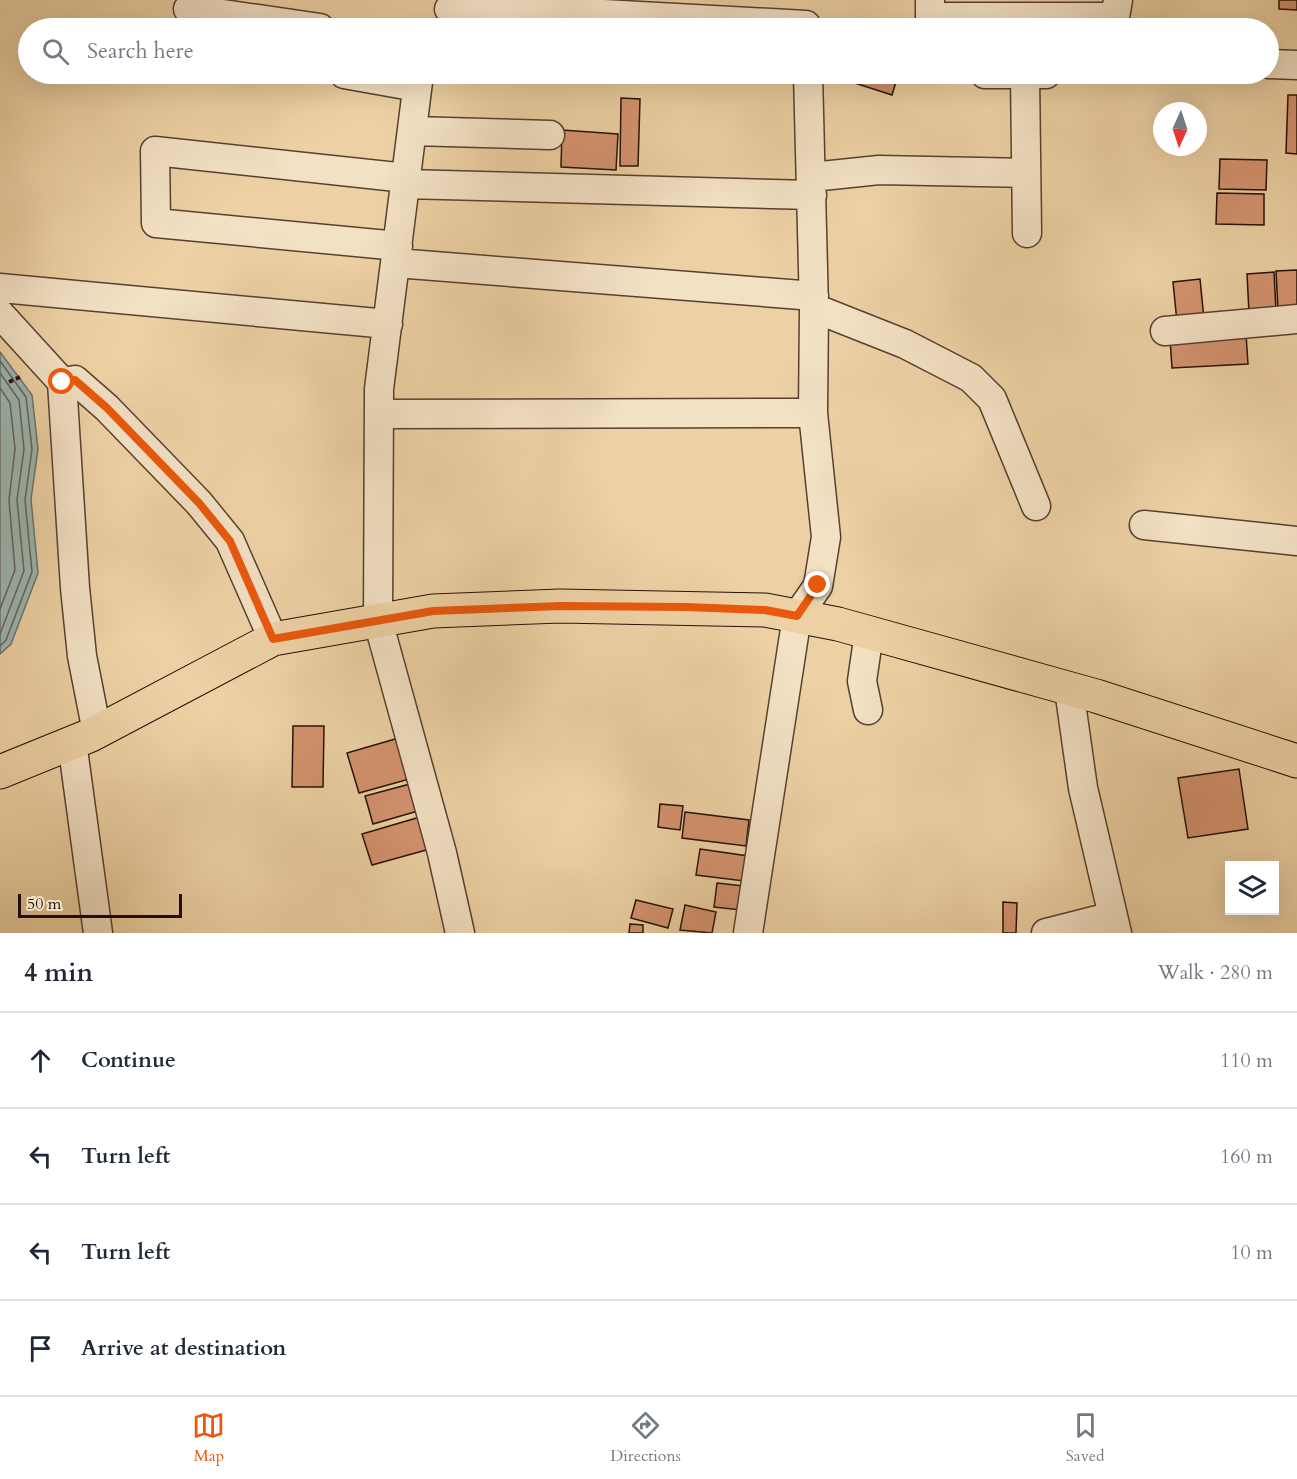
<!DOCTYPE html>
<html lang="en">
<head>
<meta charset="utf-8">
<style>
  :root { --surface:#fff; --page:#f6f6f7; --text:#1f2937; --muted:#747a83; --line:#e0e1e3; --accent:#ea580c }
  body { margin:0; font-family:Cardo,serif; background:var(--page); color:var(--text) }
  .controls { position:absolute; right:18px; bottom:18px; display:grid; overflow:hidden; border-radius:0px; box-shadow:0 6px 24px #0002 }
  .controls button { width:54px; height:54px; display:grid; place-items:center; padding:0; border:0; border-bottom:2px solid var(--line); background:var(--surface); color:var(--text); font:30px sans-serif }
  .compass { position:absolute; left:1153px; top:102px; width:54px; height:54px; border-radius:50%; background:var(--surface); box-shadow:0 6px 24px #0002; rotate:183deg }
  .scale { position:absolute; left:18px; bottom:15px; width:164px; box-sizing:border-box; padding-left:6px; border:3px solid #241009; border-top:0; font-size:16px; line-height:21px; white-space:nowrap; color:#241009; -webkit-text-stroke:4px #f3e1c4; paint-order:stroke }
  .stop { position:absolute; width:18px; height:18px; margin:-14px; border:4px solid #ea580c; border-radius:50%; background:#fff }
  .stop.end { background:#ea580c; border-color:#fff; box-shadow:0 2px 6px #0008 }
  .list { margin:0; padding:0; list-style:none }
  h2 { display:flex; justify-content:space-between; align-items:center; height:78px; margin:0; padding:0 24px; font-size:26px }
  h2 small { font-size:20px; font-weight:400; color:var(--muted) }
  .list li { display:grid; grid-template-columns:39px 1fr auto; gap:18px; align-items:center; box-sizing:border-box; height:96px; padding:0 24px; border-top:2px solid var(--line) }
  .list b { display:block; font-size:22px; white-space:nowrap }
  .list em { font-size:20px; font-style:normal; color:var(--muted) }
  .icon { flex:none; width:33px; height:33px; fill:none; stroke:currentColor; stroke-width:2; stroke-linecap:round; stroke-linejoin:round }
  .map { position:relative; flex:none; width:1297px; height:933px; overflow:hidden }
  .search { position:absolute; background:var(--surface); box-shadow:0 6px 24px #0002; left:18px; right:18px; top:18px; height:66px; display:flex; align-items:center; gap:15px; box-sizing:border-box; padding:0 21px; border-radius:33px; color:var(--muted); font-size:22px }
  .sheet { height:462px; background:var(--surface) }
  nav { display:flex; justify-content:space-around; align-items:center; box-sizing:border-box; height:84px; border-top:2px solid var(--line); background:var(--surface); font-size:16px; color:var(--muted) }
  nav a { display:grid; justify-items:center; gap:3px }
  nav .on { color:var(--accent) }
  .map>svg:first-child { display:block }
  .water { fill:#9bb5af; stroke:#6b736d; stroke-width:1.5 }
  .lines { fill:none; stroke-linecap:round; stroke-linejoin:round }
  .shore { stroke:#60625c; stroke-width:1.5 }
  .building { fill:#d4936f; stroke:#241009; stroke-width:1.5 }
  .minor-casing { stroke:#564030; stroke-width:31 }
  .major-casing { stroke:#241009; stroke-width:35 }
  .path { stroke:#241009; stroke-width:4; stroke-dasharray:4.5 3; stroke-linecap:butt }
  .minor { stroke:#f3e1c4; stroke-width:28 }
  .major { stroke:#edd1a4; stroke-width:33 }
  .route { stroke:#ea580c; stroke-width:8 }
</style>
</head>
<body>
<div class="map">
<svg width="1297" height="933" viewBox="0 0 1297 933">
  <rect width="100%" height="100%" fill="#edd1a4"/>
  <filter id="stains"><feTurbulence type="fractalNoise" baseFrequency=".00333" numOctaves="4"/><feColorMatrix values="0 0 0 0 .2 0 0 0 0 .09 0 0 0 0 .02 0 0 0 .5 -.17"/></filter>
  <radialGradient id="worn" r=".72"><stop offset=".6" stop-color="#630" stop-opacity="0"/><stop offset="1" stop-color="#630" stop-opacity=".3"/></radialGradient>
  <!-- water -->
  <path class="water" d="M0,352L32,395L38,449L31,499L38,573L11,644L0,654Z"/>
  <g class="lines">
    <!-- shore -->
    <path class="shore" d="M0,361L26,397L32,449L25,500L32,572L6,640L0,646
      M0,373L19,400L24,449L17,500L24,571L0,634
      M0,388L10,403L15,449L9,500L15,570L0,609"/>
  </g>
  <!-- building -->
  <path class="building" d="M1279,0H1297V10L1279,9Z
    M827,74H893L898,75L892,95Z
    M1288,95H1297V154L1286,153Z
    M621,98L640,99L638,166H620Z
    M562,130L618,134L616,170L561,167Z
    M1220,159L1267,160L1266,190L1219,189Z
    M1217,193L1264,194V225L1216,224Z
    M1297,270V309L1278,310L1276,271Z
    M1274,272L1276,311L1249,313L1247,274Z
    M1200,279L1204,319L1177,322L1173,282Z
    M1246,334L1248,364L1172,368L1170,339Z
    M293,726H324L323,787H292Z
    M402,737L413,778L359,793L347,753Z
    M1239,769L1248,829L1188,838L1178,778Z
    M410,784L418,811L373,824L365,796Z
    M660,804L683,806L680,830L658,827Z
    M685,812L749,820L746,846L682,838Z
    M420,817L430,849L372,865L362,834Z
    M700,849L748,856L744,881L696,875Z
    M717,883L743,886L741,910L714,907Z
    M636,900L673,909L668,928L631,918Z
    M1003,902L1017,903L1016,933H1003Z
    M685,905L716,912L712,933L680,930Z
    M630,924L643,925V933H629Z"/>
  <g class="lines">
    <!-- minor casing -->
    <g class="minor-casing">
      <path id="minor" d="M930,0V17H1115L1118,0
        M188,9L320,28
        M449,9L585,13L806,25
        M1268,64L1297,65
        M344,74L417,87
        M419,74L379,389L378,621L442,853L460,933
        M985,74H1046
        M1025,75L1027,233
        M412,131L550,135
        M812,177L879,170L1026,173
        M405,184L812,195
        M398,246L156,223L155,151L406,178
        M396,263L814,296
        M0,288L388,324
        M814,308L905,344L971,378L992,399L1036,506
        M0,314L62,382L75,588L82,656L97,732
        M1165,331L1297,319
        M62,382L75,380L107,408L199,503L230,541L273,639
        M379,414L813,413
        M1144,525L1297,541
        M1069,689L1083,788L1117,933
        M868,710L862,681L869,633
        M72,742L98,933
        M748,933L797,616L818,586L826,537L813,413L814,308L808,74
        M1046,933L1113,916"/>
    </g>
    <!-- major casing -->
    <g class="major-casing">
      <path id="major" d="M0,772L91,735L273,639L433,611L560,606L765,610L838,624L1096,696L1297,761"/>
    </g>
    <!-- path -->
    <path class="path" d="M9,382L20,377"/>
    <!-- minor -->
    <use href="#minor" class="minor"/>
    <!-- major -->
    <use href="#major" class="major"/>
  </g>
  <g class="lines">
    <!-- route -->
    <path class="route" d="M62,382L75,380L107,408L199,503L230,541L273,639L433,611L560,606L686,607L765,610L797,616L818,585"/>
  </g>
  <rect width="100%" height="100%" filter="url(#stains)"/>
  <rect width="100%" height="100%" fill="url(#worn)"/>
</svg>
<div class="controls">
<button><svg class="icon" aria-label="layers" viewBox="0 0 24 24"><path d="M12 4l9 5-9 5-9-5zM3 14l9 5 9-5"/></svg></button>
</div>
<svg class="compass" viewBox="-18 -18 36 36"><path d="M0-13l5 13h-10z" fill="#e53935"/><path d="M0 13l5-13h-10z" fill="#747a83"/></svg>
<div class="scale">50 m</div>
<div class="stop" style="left:62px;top:382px"></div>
<div class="stop end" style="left:818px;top:585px"></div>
<div class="search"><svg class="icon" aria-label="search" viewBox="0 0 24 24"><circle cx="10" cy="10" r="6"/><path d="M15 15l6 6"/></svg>Search here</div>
</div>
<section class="sheet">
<h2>4 min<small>Walk · 280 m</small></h2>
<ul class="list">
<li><svg class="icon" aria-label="ahead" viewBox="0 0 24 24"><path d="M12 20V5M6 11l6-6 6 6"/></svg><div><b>Continue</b></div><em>110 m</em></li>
<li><svg class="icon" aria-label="left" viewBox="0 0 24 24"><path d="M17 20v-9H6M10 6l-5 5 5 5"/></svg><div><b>Turn left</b></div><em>160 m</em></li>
<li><svg class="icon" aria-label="left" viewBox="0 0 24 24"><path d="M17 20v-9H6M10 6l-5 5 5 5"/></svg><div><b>Turn left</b></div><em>10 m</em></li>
<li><svg class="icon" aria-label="arrive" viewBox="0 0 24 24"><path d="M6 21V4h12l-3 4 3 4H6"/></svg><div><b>Arrive at destination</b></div></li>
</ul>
</section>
<nav>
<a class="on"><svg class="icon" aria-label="map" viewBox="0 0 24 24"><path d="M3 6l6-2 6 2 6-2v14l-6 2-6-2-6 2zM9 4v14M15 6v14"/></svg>Map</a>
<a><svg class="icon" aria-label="directions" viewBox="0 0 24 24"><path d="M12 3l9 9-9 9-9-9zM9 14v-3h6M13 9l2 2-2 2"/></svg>Directions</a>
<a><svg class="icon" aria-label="saved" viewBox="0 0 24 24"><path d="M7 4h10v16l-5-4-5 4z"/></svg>Saved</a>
</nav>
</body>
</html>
